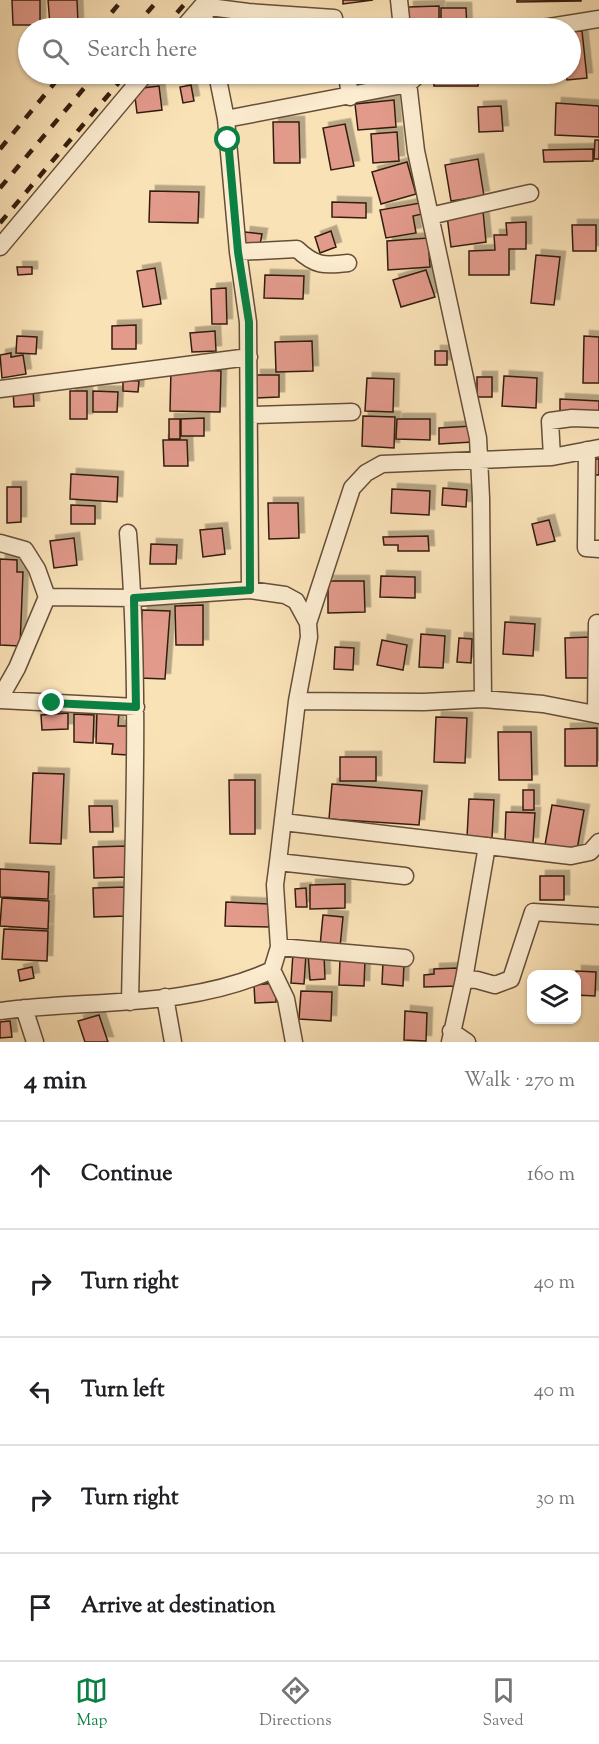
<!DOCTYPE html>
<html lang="en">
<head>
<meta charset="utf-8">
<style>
  :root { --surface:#fff; --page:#f2f2f2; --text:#202124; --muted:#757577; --line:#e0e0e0; --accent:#0b8043 }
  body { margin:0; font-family:"Sorts Mill Goudy",serif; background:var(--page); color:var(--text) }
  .controls { position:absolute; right:18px; bottom:18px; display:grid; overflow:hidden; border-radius:12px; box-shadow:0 2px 4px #0004 }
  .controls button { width:54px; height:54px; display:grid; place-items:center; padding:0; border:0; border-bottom:2px solid var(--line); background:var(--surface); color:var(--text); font:30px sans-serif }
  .stop { position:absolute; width:18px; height:18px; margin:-14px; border:4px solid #0b8043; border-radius:50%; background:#fff }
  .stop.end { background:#0b8043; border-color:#fff; box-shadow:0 2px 6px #0008 }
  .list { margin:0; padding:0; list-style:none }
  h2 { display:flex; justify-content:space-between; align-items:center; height:78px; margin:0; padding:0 24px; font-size:26px }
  h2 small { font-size:20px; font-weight:400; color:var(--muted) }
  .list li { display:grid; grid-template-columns:39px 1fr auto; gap:18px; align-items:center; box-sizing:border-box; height:108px; padding:0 24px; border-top:2px solid var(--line) }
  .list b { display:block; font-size:22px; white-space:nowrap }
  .list em { font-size:20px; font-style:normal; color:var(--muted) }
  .icon { flex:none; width:33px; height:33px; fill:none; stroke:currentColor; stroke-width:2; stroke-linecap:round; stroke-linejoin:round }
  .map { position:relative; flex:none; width:599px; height:1042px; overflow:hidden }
  .search { position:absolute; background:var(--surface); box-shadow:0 2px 4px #0004; left:18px; right:18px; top:18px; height:66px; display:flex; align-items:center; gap:15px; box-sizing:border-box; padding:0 21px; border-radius:33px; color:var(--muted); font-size:22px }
  .sheet { height:618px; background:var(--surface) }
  nav { display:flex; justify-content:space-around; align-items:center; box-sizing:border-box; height:84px; border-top:2px solid var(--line); background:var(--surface); font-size:16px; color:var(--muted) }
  nav a { display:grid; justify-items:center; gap:3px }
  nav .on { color:var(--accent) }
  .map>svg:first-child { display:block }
  .building { fill:#e29a8b; stroke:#331d0e; stroke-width:1.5; filter:url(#shadow) }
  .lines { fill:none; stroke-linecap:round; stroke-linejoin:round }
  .street-casing { stroke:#654e38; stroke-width:19 }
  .street { stroke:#fcecd0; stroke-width:16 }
  .rail { stroke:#331d0e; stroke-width:4.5; stroke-dasharray:10 10; stroke-linecap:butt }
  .route { stroke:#0b8043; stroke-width:8 }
</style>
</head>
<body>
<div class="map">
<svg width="599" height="1042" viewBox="0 0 599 1042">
  <defs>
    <filter id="shadow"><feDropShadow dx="5.5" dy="-5.5" stdDeviation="0" flood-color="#0004"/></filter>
  </defs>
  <rect width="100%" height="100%" fill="#fae2b7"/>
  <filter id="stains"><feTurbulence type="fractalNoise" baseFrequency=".00333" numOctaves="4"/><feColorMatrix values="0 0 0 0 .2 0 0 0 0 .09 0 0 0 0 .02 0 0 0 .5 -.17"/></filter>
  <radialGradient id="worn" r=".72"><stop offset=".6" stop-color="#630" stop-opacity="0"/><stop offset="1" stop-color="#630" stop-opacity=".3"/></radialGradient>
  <!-- building -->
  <path class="building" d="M12,0H40V25H13Z
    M48,0H77L78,23L50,25Z
    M343,0H373L343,4Z
    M517,0H581V1L517,2Z
    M439,6V28H408V7Z
    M441,8H466L467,28H441Z
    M221,17L260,18V28H221Z
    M582,31L587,78L567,80L566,74H570V32Z
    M434,74H478V86H434Z
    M191,85L194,101L183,103L180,87Z
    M159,86L162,110L137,113L134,89Z
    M394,100L396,127L358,130L355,104Z
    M556,103L599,106V137L555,135Z
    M501,106L503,131L479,132L478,107Z
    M273,122H299L300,163H274Z
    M345,124L354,166L331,170L323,128Z
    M397,132L399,161L373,163L371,134Z
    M595,140H599V159H594Z
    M593,149V161L544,162L543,150Z
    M478,159L484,196L451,201L445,165Z
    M407,162L416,194L381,204L372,172Z
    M150,191L199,192L198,223L149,222Z
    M332,202L366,203V218L332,217Z
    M420,203L422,214L413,216L416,233L386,238L380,210Z
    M483,211L486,242L451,247L447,216Z
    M526,222V249H509V275H469V251L495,250L494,235H507L506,223Z
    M572,225H596V251H573Z
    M331,231L336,247L320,253L315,237Z
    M245,232L262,234L260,245L244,243Z
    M428,238L430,267L388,270L387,241Z
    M536,255L560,257L554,305L531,303Z
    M17,267H32V274L18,275Z
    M155,268L161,304L143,307L137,271Z
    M426,270L435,297L401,307L393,280Z
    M265,275L304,276L303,299L264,298Z
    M226,288L227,324H212L211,289Z
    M136,325V349H112V326Z
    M215,331L216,351L192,352L190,333Z
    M17,336L37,337L36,354L16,353Z
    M584,336L599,337V383H583Z
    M312,341L313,371L276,372L275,342Z
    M435,351H447V365H435Z
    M11,353V357L23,355L26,374L2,378L0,355Z
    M171,369L221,371L220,412L170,411Z
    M255,375H279V397L256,398Z
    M504,376L537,378L536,408L502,406Z
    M477,377H492V397H477Z
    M367,378L394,379L393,412L365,411Z
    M123,380L139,381L138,392L123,391Z
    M33,389L34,406L14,407L13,390Z
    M70,391H87V419H70Z
    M93,391L118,392L117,412H93Z
    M560,399L599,401V412L560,411Z
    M363,416L395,417L394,448L362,446Z
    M204,418V436H181V419Z
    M169,419H180V439H169Z
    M397,419H430V440L396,439Z
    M472,426V442L439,444V428Z
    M163,440H187L188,466H164Z
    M593,459H599V475H593Z
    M71,474L118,477L117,502L70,499Z
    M7,487H21V522L7,523Z
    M443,488L467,490L466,507L442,505Z
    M392,489L430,491L429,515L391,513Z
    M268,503H298L299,538L269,539Z
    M71,505L95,506V524H71Z
    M549,520L555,541L537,545L532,524Z
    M222,528L225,554L203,557L200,530Z
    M428,536L429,551H398V545H384L383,537Z
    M74,538L77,565L54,568L50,541Z
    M151,544L177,545L176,564H150Z
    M0,559L17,560V572H23L20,646L0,645Z
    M381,576L415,577V598L380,597Z
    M328,581H364L365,612L328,613Z
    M203,605V645H176L175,606Z
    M142,610L170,611L165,679L140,678Z
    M505,622L535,624L533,656L503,654Z
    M421,634L445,636L443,668L419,667Z
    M591,637V678H566L565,638Z
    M459,638L472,639L471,663L457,662Z
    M382,640L407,645L403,670L377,665Z
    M335,647L354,648L353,670L334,669Z
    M97,711L119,712L118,726H129L128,755L112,754L113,744L96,743Z
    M68,713V729L42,730L41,715Z
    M74,714L94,715L93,743L74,742Z
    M436,717L467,718L465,763L434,762Z
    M597,728V766H565V729Z
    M498,732H531L532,780H499Z
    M340,757H376V781H340Z
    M33,773L64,774L61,844L30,843Z
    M229,780H255V834H230Z
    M332,784L422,791L419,825L329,819Z
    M523,790H534V810H523Z
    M469,799L494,800L492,838L467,837Z
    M552,805L584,810L577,850L545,845Z
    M89,806H112L113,832H90Z
    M506,812L535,813L533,843L505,842Z
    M127,846L128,877L94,878L93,847Z
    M0,869L49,872L48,899L0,897Z
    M540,876H564V900H540Z
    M345,884V908L310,909V885Z
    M126,887L127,916L94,917L93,888Z
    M306,888L307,907H296L295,889Z
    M2,898L49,901L48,929L0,926Z
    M226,902L269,904V927L225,926Z
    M323,915L343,917L340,947L320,946Z
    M4,929L48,931L47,961L2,959Z
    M293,953L306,954L304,984L291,983Z
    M308,954H324L325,979L310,980Z
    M340,959L365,960L364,986L339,985Z
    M383,962L404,963L403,986L382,984Z
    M32,967L34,978L20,981L18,970Z
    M457,968V986L424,987V975L434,974V969Z
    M576,971L596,972L595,996L576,995Z
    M276,983V1002L255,1003L254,985Z
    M301,991L332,992L331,1021L299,1019Z
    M405,1011L427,1013L426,1041L404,1040Z
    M99,1015L108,1042H85L78,1021Z
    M10,1021L12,1037L0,1038V1022Z"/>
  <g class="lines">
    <!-- street casing -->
    <g class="street-casing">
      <path id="street" d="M399,0L402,28
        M202,6L248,12L334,18L336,28
        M202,6L207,28
        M183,28L202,6
        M543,28L599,19
        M217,74L226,119L238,252L248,322L250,590
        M347,74L350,97
        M407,74L416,151L478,438L481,498L483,699
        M226,119L408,84L419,74
        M430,216L530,193
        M0,247L145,74
        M238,252L297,249C315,266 324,266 348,263
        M0,389L249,357
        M250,415L352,412
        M587,450L586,548L599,549
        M552,457L599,448
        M128,533C141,689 133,846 130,1002
        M0,543L25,550L37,569L47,597L134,598L250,590L285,595L296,601L308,623L309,637L297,701L278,862L275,885L279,947L272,970C187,1009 91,999 0,1011
        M308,623L352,488L366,473L382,464L552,457L550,421L572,418L599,419
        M0,698L17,668L47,597
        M0,700L136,707
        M297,701L424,702L483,699L543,704L599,715
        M596,714L597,623
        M283,822L571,856L590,852L599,842
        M278,862L405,876
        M279,947L405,958
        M272,970L286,999L294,1042
        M464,979L477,980L495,985L511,979L533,912L599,916
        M165,997L173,1042
        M24,1008L35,1042
        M451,1031L467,1042
        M450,1042L464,979L487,846"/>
    </g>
    <!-- street -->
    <use href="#street" class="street"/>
    <!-- rail -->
    <path class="rail" d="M99,28L122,0
      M134,28L158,0
      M164,28L188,0
      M0,149L62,74
      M0,188L96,74
      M0,223L126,74"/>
  </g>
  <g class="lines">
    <!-- route -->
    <path class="route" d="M52,703L136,707L134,598L250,590L249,322L238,252L228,140"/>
  </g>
  <rect width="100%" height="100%" filter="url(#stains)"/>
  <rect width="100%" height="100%" fill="url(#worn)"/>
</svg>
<div class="controls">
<button><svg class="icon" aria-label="layers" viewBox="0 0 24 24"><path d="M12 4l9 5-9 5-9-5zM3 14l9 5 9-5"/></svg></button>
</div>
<div class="stop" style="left:228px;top:140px"></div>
<div class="stop end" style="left:52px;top:703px"></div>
<div class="search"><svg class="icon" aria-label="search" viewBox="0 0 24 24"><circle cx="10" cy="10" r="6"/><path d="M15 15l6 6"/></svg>Search here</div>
</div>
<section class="sheet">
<h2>4 min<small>Walk · 270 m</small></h2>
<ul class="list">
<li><svg class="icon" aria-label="ahead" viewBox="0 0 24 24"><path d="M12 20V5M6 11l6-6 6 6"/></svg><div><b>Continue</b></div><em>160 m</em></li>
<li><svg class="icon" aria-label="right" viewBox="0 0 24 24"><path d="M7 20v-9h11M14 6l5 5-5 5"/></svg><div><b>Turn right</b></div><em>40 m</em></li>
<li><svg class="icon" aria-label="left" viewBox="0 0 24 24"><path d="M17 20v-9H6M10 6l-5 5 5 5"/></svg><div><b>Turn left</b></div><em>40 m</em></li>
<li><svg class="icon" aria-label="right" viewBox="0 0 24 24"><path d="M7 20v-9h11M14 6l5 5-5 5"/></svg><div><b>Turn right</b></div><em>30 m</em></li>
<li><svg class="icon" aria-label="arrive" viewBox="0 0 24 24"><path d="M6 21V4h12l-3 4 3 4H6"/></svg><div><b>Arrive at destination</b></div></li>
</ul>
</section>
<nav>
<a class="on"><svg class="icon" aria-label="map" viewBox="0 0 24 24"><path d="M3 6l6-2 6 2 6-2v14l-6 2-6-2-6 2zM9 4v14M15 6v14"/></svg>Map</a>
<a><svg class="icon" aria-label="directions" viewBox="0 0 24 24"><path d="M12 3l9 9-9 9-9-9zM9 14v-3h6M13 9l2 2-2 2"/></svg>Directions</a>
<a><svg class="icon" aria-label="saved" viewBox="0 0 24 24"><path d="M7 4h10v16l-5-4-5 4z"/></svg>Saved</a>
</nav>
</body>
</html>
